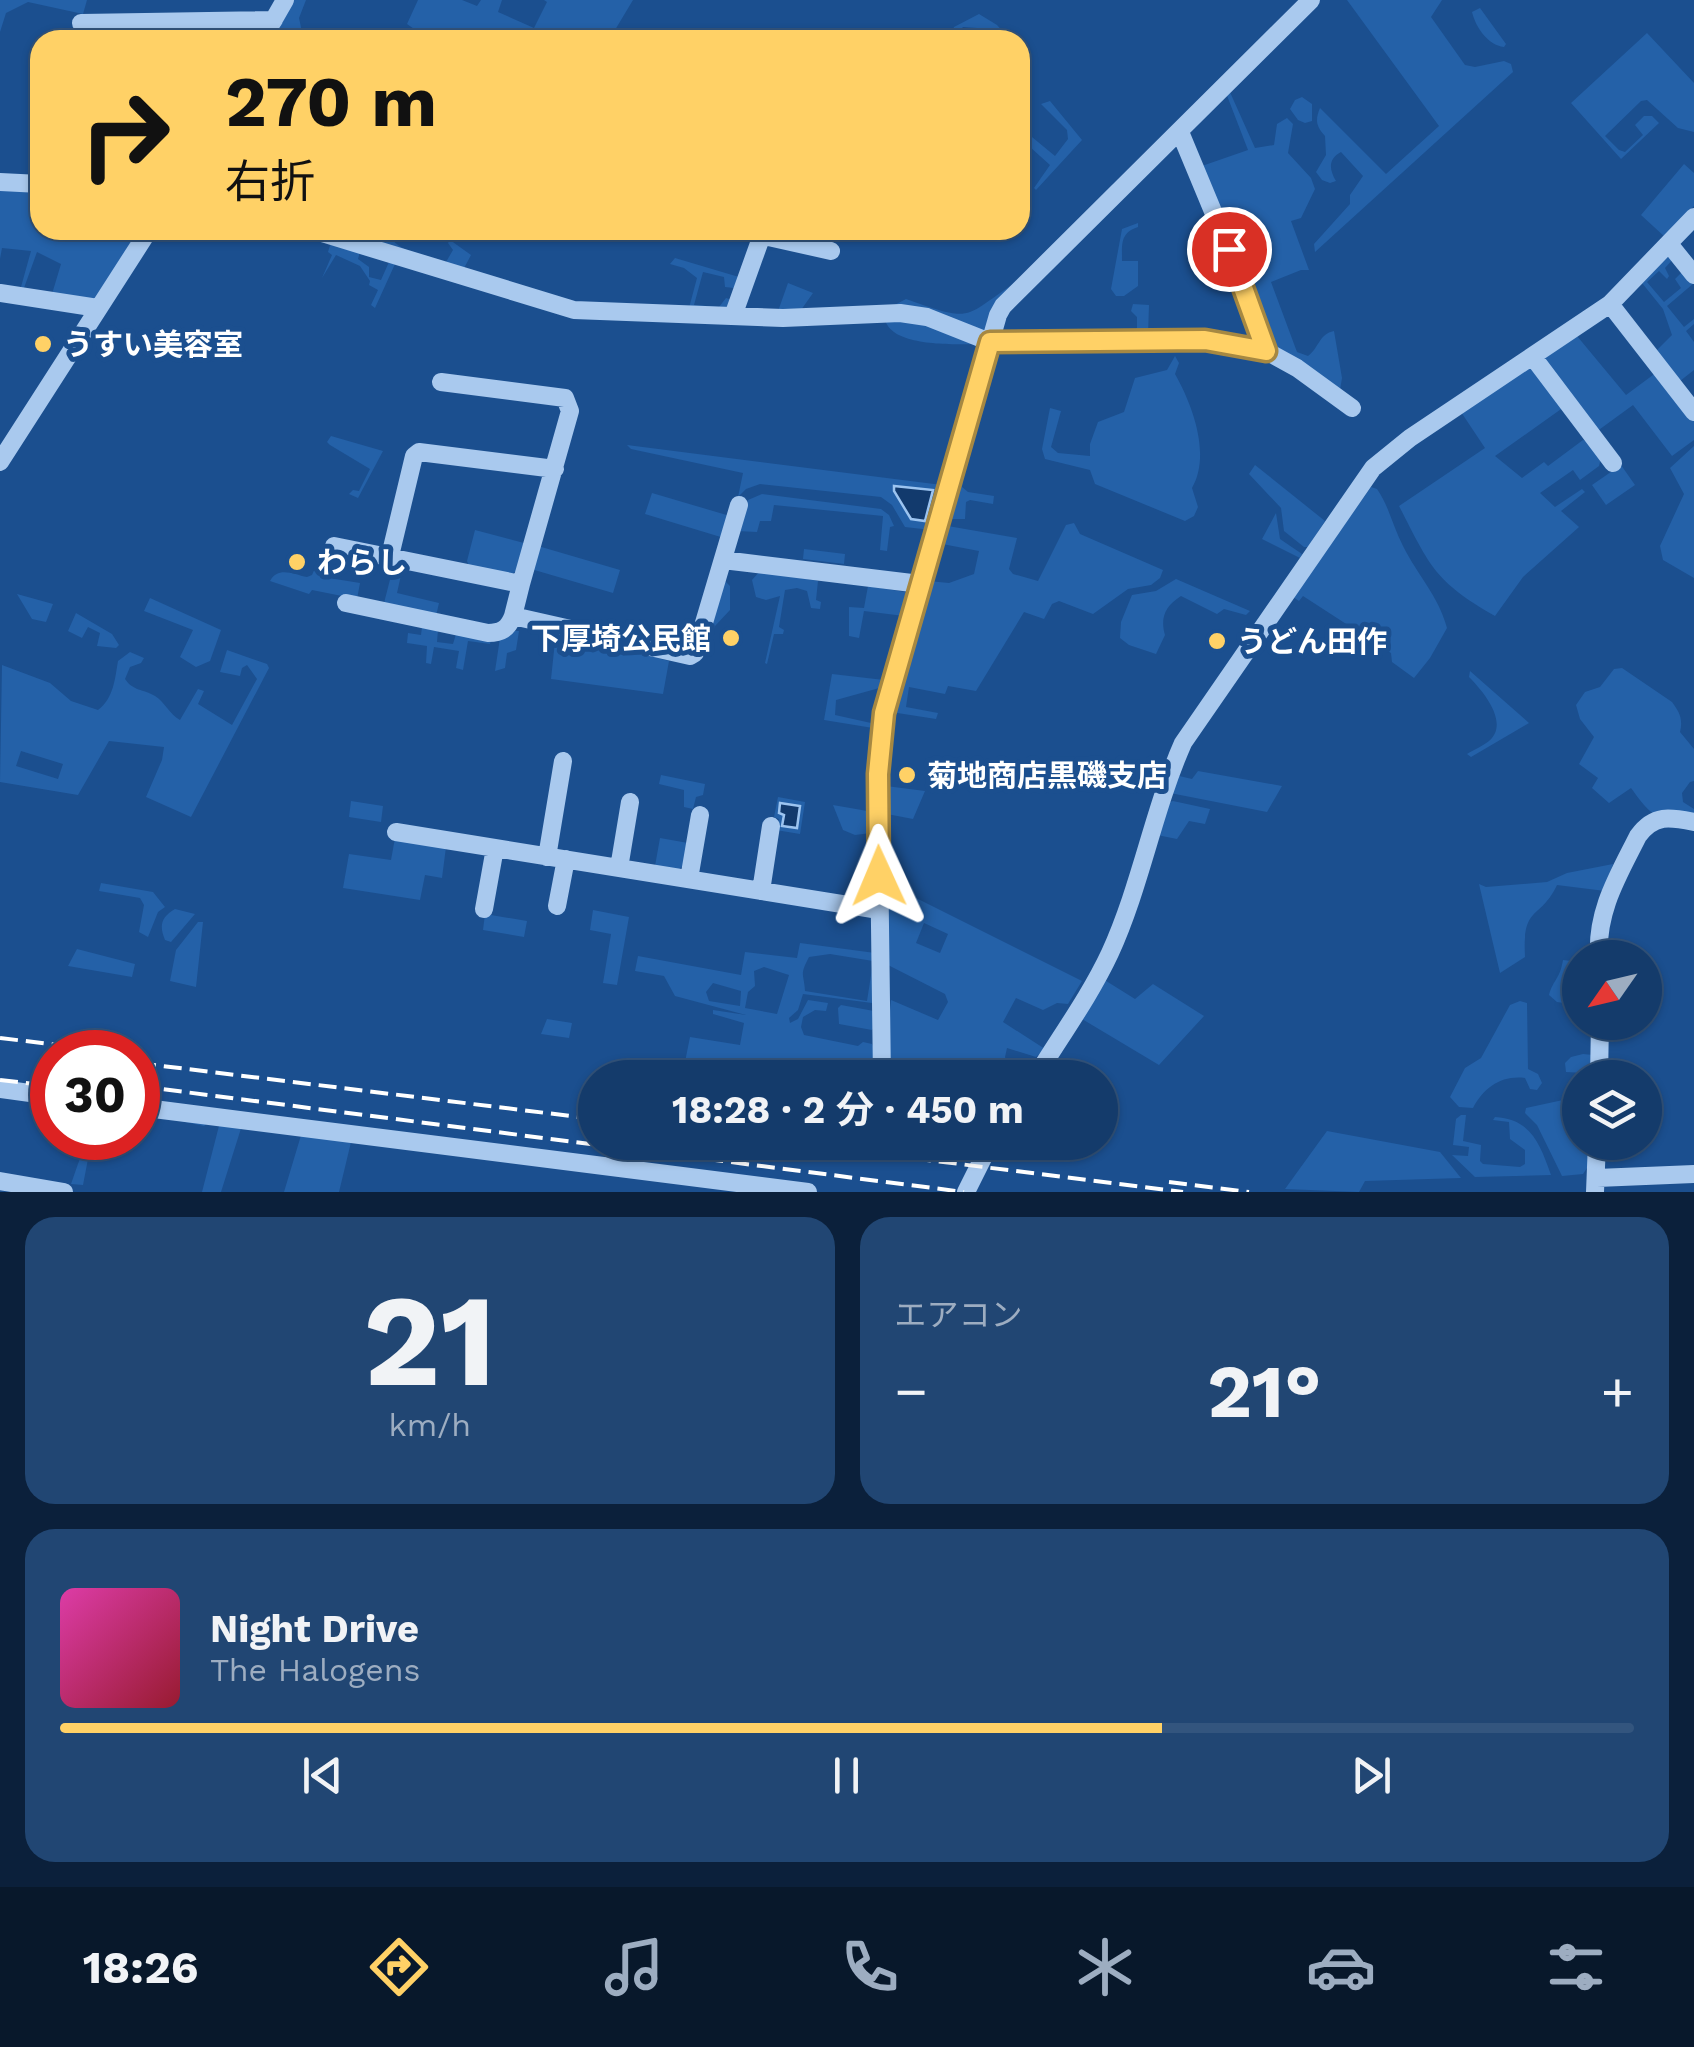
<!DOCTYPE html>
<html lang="ja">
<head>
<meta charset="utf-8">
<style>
	:root { --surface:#143b6b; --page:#214673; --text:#f1f3f6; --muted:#9dadc1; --line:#33557e; --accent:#ffd166 }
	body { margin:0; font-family:"Work Sans","Noto Sans JP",sans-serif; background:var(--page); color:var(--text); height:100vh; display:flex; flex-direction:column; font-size:38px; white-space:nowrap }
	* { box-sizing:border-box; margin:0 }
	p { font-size:32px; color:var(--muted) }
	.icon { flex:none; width:55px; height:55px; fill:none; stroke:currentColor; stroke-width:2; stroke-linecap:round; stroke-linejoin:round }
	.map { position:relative; height:1192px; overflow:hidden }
	.side { display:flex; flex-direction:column; gap:25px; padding:25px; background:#0b203b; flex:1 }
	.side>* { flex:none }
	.hud { position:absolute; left:30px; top:30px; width:1000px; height:210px; border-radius:30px; box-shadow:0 2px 8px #0004,0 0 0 2px var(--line); background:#ffd166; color:#111; overflow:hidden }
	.needle { width:65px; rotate:236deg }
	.buttons { position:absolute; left:1562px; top:940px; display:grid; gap:20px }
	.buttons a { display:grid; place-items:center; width:100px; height:100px; border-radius:50%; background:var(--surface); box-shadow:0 2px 8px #0004,0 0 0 2px var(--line); font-size:50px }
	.speed { position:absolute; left:30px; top:1030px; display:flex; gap:20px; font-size:50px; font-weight:700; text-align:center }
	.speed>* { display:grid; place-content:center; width:130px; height:130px; border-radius:50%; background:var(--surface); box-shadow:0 2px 8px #0004,0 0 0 2px var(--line); line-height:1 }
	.speed .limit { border:15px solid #d22; background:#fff; color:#111 }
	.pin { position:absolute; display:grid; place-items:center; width:85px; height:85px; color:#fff; margin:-42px; border:5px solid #fff; border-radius:50%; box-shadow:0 2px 10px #0007 }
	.me { position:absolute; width:110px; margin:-55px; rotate:359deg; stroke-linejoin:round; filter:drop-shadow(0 0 8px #0008) }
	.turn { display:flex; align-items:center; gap:35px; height:210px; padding:0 30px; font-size:45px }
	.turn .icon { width:130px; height:130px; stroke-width:2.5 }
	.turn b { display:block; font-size:70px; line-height:85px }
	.big { font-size:75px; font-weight:700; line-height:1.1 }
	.side .card { flex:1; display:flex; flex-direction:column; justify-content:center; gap:15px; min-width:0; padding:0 35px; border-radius:30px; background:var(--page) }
	.side .dial { align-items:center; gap:0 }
	.dial b { font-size:130px; line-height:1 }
	.song { display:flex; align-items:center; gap:30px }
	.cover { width:120px; height:120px; border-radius:15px; background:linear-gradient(135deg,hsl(320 70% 55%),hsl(350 70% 35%)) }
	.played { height:10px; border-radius:5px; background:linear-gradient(90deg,var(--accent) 70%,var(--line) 70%) }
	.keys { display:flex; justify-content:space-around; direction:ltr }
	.heat { display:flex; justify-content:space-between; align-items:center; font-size:55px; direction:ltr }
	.side .tiles { flex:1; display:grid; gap:25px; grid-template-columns:1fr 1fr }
	.card:last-child { grid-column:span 2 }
	.trip { position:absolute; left:578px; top:1060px; width:540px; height:100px; border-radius:50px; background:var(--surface); box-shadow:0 2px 8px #0004,0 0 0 2px var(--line); font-weight:700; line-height:100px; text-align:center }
	.menu { display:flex; height:160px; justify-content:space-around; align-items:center; background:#08182b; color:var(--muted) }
	.menu .icon { width:70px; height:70px }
	.menu .current { color:var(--accent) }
	.menu b { font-size:45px; color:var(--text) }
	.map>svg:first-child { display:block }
</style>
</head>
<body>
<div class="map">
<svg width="1694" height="1192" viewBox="0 0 1694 1192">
	<rect width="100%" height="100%" fill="#1b4f8f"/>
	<path fill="#2461a8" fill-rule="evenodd" d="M0,0h87l-4,14 -55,-12 -22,11 -6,19z
		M294,0h12l-7,18 3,14 20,8h-50z
		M418,0h44l15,6 4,-6h21l-4,12 36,16 13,-26 -3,-2h89l-24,40h-187l2,-4 -17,-12z
		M1347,0h95l-11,17 34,48 10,2 29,-6 7,3 2,8 -198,180 -1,-8 36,-40v-9l13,-19 -22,-24c-13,7 -12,17 -5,29l-6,2 -8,-3 -6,-8 10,-17 -1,-19c-9,-10 -10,-16 -5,-28l66,66 53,-48z
		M1480,8l26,36 -2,3c-16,-2 -28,-19 -32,-35z
		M979,14l18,11 13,15h-15l-18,-12 -14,-1 -11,13h-3l5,-13z
		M1647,33l47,50v49l-16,-4 -31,-28 -6,1 -36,35 14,14 6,2 18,-17 -8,-10 9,-9h8l7,7 -38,36 -50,-56z
		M1229,90l26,58 19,-3 3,-21 10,-6 6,6 -5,29 23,25 4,11 -14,29 -10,3 18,49h-8l-30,12 26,70 11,4c11,-8 11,-22 26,-25l8,47 -2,12 -70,-39 -71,-184 49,-17 -22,-57z
		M1302,97l10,7v17l-7,2 -7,-3 -8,-11 5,-9z
		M1050,101l32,39 -46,50 -2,-2 16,-23 -30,-27 1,-10 34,28 13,-17 -1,-9 -26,-26z
		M1684,164l10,9v33l-28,32 -25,-23z
		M0,184l40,2v44h100l-46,70 -42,-6 9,-30 -24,-12 -13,36 -3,-1 10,-36 -29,-3 -2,11z
		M1138,223v4c-18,6 -16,17 -16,34h16v25l-14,10h-8l-5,-7 11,-60z
		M384,230h9l-4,6c12,17 37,20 57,26l7,-12 -5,-7 2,-3 21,15 -9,17 -76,-24 -6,-10z
		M331,242l29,10 -2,7 11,8v10l12,3 8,-18 6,2 -20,44 -4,-3 7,-15 -9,-5 1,-4 -10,-15 -24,-11 -14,23 10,-23 -4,-3z
		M1667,257l7,1 -9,10 4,8 -2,3 -8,-8 -12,11 17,20 17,-14 -6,-9 9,-9 10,13 -27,23 17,21 10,-8v5l-8,7 8,11v28l-14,11 -24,-30 16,-16 -9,-26 -21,-26z
		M675,258l64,19 -5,11 -9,-1 -1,-10 -21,-5 -9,33 25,2 7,-9 6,2c-8,16 -27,9 -43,8l8,-30 -13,-10 -14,-4z
		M1019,280l-37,64c-25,0 -104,5 -97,-34l21,-11c70,25 56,18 113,-19z
		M788,283l25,10 -12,17 -24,4z
		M1133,304l16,1 -1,30 -16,1 -1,-3 6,-5v-11l-6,-6z
		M1577,336l49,59 31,-23 37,49v19l-22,16 -39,-51 -37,27 -53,-73z
		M1175,356l4,7 -4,11c18,32 36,81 17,114l6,19 -4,9 -9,5 -90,-37 -5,-14 -45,-11 -3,-10 8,-41 11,3 -10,36 7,6 32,3v-12l8,-22 26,-10 11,-34 32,-8z
		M1532,365l32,42 -69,49 27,22 22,-16 4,4 35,-26 7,2 11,16 -2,8 -19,14 -7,-10 -33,23 15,14 27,-18 3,3 -24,19 18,16 -56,50 -28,39c-61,-35 -65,-50 -96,-110l86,-58 -24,-36z
		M331,436l52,15 -25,47 -9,-4 4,-4 6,1 11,-22 -40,-24 -3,-3z
		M627,445l315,40 -11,45 -26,-3 -13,-22 -11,-8 -121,-13 -14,5 -8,8 5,-24 -112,-24z
		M1694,446v132l-31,-18 -3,-14 24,-52 -14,-26z
		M960,459l6,1 -4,27 6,5 26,4 -1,8 -23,-4 -4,2 -1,17h-13l-5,-4z
		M1255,465l70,56 -17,26h-4l-20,-16 -3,-23 -32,-34z
		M1621,465l14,20 -29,20 -14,-20z
		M1371,487l6,2c12,17 16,38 26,57 15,30 35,49 44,82l-17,30 -16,20 -22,-16 -1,-9 -88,-57 -4,5 -6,-4z
		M652,493l78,23 -6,22 -79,-24z
		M762,494l119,15 8,6 5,11 -4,1 -3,24 -7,-1 3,-34 -109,-11 -3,16h-11l-3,11 -20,-1 11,-31z
		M1276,513l4,26 22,15 -2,4 -38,-19z
		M1074,523l6,11 83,36 -3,8 -9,7 -23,4 -35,25 -34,-13 -7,3 -8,15 -20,-7 -48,79 -28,-5 -3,8 -36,-7 -3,20 32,6 -2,6 -45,-7 37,-131 21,2 25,-9 5,-23 -42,-8 5,-18 75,13 -8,31 4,5 25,7 28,-56z
		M475,530l49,13 -5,26 -9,6 -41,-9 -2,-5z
		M538,546l82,24 -7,23 -82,-24z
		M324,548l34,7 -25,-1 -6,20 2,4 31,5 -3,16 -45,-9 -3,4 -39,-13c8,-15 23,-7 37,-4l5,-2z
		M804,549l41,5 -1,10 -41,-5z
		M394,564l9,2 -6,27 42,10 -3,13 -52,-13z
		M760,571l58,10 -2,19 5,2 -1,7 -9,-1 -4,-17 -10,-3 -12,2 -6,37 5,3 -1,4h-9l-7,30 -2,-1 15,-67 -14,4 -10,-3 -4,-17z
		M1176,579l74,32 -4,4 -22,-6 -7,5 -36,-18c-16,10 -21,22 -16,39l-9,19 -27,-9 -9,-7 1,-16 11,-27 24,-4z
		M725,581l5,5v24l-15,16 -6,23 -6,1z
		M868,586l37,6 4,5 -5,19 -40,-5 -5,27 -10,-2v-29l15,1z
		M17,594l36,10 -7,18 -14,-3z
		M150,598l71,32 -11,31 -14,6 -16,-10 13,-27 -49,-19z
		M76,613l36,21 7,11 -3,3 -19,-2 3,-13 -12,-6 -6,11 -14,-7z
		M422,627l16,3 -1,12 16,2 3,-10 35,6 -1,4 -22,-3 -5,29 -7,-2 3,-17 -25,-4 -3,17 -5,-1 1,-17 -20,-3 1,-10 13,2z
		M512,631h7l-3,19 -9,3 -2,15 -10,3 5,-33z
		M556,632l113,29 -6,33 -112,-15z
		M227,650l40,14 2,4 -78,149 -45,-20 16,-37 2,-13 -55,-6 -31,54 -78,-13 2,-117 48,18 21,18 27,9c16,-12 17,-32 20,-49l12,-9 14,6 -3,5 -11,4 -5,12c8,12 18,10 30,17 10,6 14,18 25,24l18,-31 6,2 -6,13 34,21 25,-46 -10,-14 -5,3 -2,8 -20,-4zM21,751l42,13 -5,15 -42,-13z
		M1622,668l50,34c8,11 11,17 8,30l14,17v32l-4,1 -8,11 1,9 11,7v6c-36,8 -42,2 -63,-27l-22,15 -17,-15 6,-10 -19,-14 15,-27 -14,-18 -4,-14 9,-13 15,-5 14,-18z
		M1470,671l59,52 -58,34 -4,-3c6,-4 16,-8 22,-13 21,-18 -6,-50 -20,-64z
		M832,674l52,6 -1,7 -47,13 -1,15 36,8 2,5 -49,-8z
		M1198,771l84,15 -15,26 -97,-19 5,-18 17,4z
		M661,775l44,9 -2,11 -7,2 -3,12 -9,-2v-17l-25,-6z
		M886,786l39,5 -12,28 -26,-5z
		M778,797l27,5 -5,32 -24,-4 3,-11 -5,-2z
		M351,801l32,5 -2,16 -32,-5z
		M1173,801l37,8 -5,15 -16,-3 -12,18 -20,-4 10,-32z
		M833,805l40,7 -2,21 -16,2 -12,-5z
		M395,838l51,9 -4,31 -17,-3 -5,25 -77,-12 6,-34 42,6z
		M660,838l28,5 -4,22 -6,5 -23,-4z
		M1613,864l-8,27 -48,-6c-17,36 -35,19 -32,72l-25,16 -21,-89 7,3 61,-5 20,-9z
		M101,883l52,9 12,15 -7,5 -10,25 -9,-5 5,-27 -4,-7 -41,-7z
		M896,888l186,93 -14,23 -11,-1 -14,7 -27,-12 -13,24 42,27 -9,8 -29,-9 -2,9 7,20h-17l-13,-7 -5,7h-47l-2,-5 -38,-10 -4,-9 5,-53 47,20 10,-18 -3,-8 -57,-29 -1,-70 3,-6zM924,923l24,11 -8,19 -24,-10z
		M175,909l20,5 -24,28 -6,-2c-6,-14 -4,-23 10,-31z
		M593,910l36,7 -12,68 -14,-2 8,-49 -21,-4z
		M485,914l42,7 -3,16 -41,-7z
		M198,922h5l-7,65 -26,-6 6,-31z
		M800,943l75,10 -2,8 -43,-7 -21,3c-10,19 -5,16 -4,34l62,10 5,-32 4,30 -4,4 -69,-9 -5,16 -9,8 1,5 8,-4 10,-19 20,3 -2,8 -11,-1 -12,7 -2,10 3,8 54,11 5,-4 9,2 2,5 -1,28h-191l8,-40 50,8 4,-22 -31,-9v-4l33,5 -71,-19 -11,-20 -29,-5 3,-15 103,19 4,-23 52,6zM764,967l25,8 -12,39 -32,-6 3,-16 7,-6 -1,-15zM713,983l28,8 -1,15 -31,-5 -3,-9z
		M77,949l58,15 -3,13 -64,-11z
		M1563,960l17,2v52l-3,-9 -20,-3 -8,-7c4,-15 11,-16 14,-35z
		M1103,979l32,20 18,-15 51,32 -45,49 -82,-49z
		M1520,1001l7,2 1,66 10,5 4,9 -5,7 -7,-1 -5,-11c-23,-3 -41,9 -52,30l-14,-1 -9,-10 15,-29 16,-10 29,-53z
		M841,1005l33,6 1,15 -3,4 -33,-6 -1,-16z
		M547,1019l25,4 -3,15 -28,-4z
		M1583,1054l10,1 -1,22h-7l-1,-4 -18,-1 -1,-9 6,-6z
		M1563,1100l17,3v39l9,1v22l-6,9 -21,2 -25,-51 -12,-12 1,-5z
		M138,1112l105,10 -22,70h-19l18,-70 -11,-1 -5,5z
		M1461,1115h5l-3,26 18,4 -1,16 3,3 37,3 5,-3v-14l-15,-11 -1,-17 -16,-2 2,-3c36,2 45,27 56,58l-76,2 -23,-22 16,1 1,-9 -16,-2 3,-26z
		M1327,1131l113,21 21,26 -96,3 -6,11 -74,-3z
		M302,1132l50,6 -13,54h-55z
		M87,1138h5l-9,47 -12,-1z
		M1000,1143h8l12,7 46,3 -4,6 -66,-6 -2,-4z"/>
	<path fill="#123a6d" stroke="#9cc4f0" stroke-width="2.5" d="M894,486l39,4 -8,31 -14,-2 -17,-28z
		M780,803l20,3 -3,22 -15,-2 2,-11 -5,-2z"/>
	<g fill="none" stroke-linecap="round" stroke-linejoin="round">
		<path stroke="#a9c9ee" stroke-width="18" d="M81,23l193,-3
			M262,40l23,-40
			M1180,132l59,142 27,77
			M0,182l40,2
			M312,230l262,80 209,8 117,-5 27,4 63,25h232l44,9 31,17 55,40
			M738,230l93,21
			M1670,245l24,30
			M0,293l98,15
			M1610,304l84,108
			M733,316l29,-81
			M1533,357l80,106
			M441,382l124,16 5,13 -49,173
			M0,462l149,-232
			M334,546l187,38 -8,32 177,40 5,-3 44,-148
			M390,556l24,-100 5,-4 136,17
			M723,560l197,24
			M346,603l142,30c13,0 20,-4 25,-17
			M396,832l483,78
			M547,857l16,-96
			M619,868l11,-66
			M689,879l11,-64
			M761,891l10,-65
			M557,906l9,-47
			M484,909l11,-61
			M1599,958c-3,-47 19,-82 39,-122 16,-22 32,-19 56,-14
			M882,1078l-4,-305 6,-60 114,-398 5,-9 308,-306
			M1035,1078c25,-41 55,-82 75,-125 31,-68 43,-142 73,-210l190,-275 37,-30 200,-134 84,-87
			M1599,1078l1,-56
			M0,1089l52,7
			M138,1107l670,85
			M1597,1178l97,-4
			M0,1181l64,11
			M966,1192l25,-50
			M1595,1192l2,-50"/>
		<path stroke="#fff" stroke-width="4" stroke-dasharray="18 8" stroke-linecap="butt" d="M0,1038l117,14
			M138,1063l457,56
			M0,1080l52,6
			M138,1086l826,106
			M784,1142l399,50
			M1169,1182l80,10"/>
	</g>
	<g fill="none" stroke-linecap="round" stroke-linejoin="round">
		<g stroke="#a68842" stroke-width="25">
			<path id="route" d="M879,876l-1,-102 6,-61 106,-371 215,-2 61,11 -37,-102"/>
		</g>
		<use href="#route" stroke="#ffd166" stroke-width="18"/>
	</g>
	<g fill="#ffd166" stroke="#1b4f8f" stroke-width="4">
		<circle cx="43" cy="344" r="10"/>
		<circle cx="297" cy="562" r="10"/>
		<circle cx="731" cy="638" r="10"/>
		<circle cx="1217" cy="641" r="10"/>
		<circle cx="907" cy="775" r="10"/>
	</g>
	<g text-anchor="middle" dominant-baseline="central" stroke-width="10" stroke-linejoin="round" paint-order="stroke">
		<g font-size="30" font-weight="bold" fill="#fff" stroke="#1b4f8f" text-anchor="start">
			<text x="63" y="344">うすい美容室</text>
			<text x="317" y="562">わらし</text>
			<text x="711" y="638" text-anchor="end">下厚埼公民館</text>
			<text x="1237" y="641">うどん田作</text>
			<text x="927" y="775">菊地商店黒磯支店</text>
		</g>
	</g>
</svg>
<div class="buttons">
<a><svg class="needle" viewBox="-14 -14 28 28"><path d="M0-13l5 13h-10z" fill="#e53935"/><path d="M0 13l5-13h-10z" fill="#9dadc1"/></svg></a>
<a><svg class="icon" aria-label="layers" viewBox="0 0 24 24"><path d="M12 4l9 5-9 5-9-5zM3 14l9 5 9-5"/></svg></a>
</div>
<div class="speed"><div class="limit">30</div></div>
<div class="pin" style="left:1229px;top:249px;background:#d93025"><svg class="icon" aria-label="arrive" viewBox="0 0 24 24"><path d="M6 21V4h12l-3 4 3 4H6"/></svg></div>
<svg class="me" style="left:879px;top:876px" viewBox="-20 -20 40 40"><path d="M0-17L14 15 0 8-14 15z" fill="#ffd166" stroke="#fff" stroke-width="4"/></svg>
<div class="trip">18:28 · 2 分 · 450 m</div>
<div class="hud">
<div class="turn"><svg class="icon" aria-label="right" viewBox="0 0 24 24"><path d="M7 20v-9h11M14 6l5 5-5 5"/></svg><div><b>270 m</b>右折</div></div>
</div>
</div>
<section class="side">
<div class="tiles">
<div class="card dial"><b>21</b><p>km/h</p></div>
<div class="card"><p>エアコン</p>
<div class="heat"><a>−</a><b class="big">21°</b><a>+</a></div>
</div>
<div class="card">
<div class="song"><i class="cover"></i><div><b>Night Drive</b><p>The Halogens</p></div></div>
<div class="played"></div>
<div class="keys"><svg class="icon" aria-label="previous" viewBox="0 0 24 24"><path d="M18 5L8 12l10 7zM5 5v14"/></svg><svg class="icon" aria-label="pause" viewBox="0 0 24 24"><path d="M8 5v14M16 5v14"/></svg><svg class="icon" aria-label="next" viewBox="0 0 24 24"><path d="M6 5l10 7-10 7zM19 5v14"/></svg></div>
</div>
</div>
</section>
<nav class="menu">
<b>18:26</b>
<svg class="icon current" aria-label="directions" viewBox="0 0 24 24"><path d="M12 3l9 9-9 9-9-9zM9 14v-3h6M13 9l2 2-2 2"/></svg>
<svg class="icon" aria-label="music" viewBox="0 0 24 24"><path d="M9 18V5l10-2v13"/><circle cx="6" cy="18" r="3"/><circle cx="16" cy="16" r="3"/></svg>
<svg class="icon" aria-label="phone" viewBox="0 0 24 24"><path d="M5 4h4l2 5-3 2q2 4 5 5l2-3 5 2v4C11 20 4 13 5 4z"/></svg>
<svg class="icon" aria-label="climate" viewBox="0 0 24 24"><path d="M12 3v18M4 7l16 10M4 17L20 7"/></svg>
<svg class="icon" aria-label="car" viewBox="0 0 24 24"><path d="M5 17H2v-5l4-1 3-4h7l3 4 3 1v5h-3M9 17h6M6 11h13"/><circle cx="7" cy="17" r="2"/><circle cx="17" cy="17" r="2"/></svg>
<svg class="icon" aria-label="filters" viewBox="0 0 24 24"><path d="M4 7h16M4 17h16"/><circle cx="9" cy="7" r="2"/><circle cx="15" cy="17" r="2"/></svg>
</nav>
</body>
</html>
